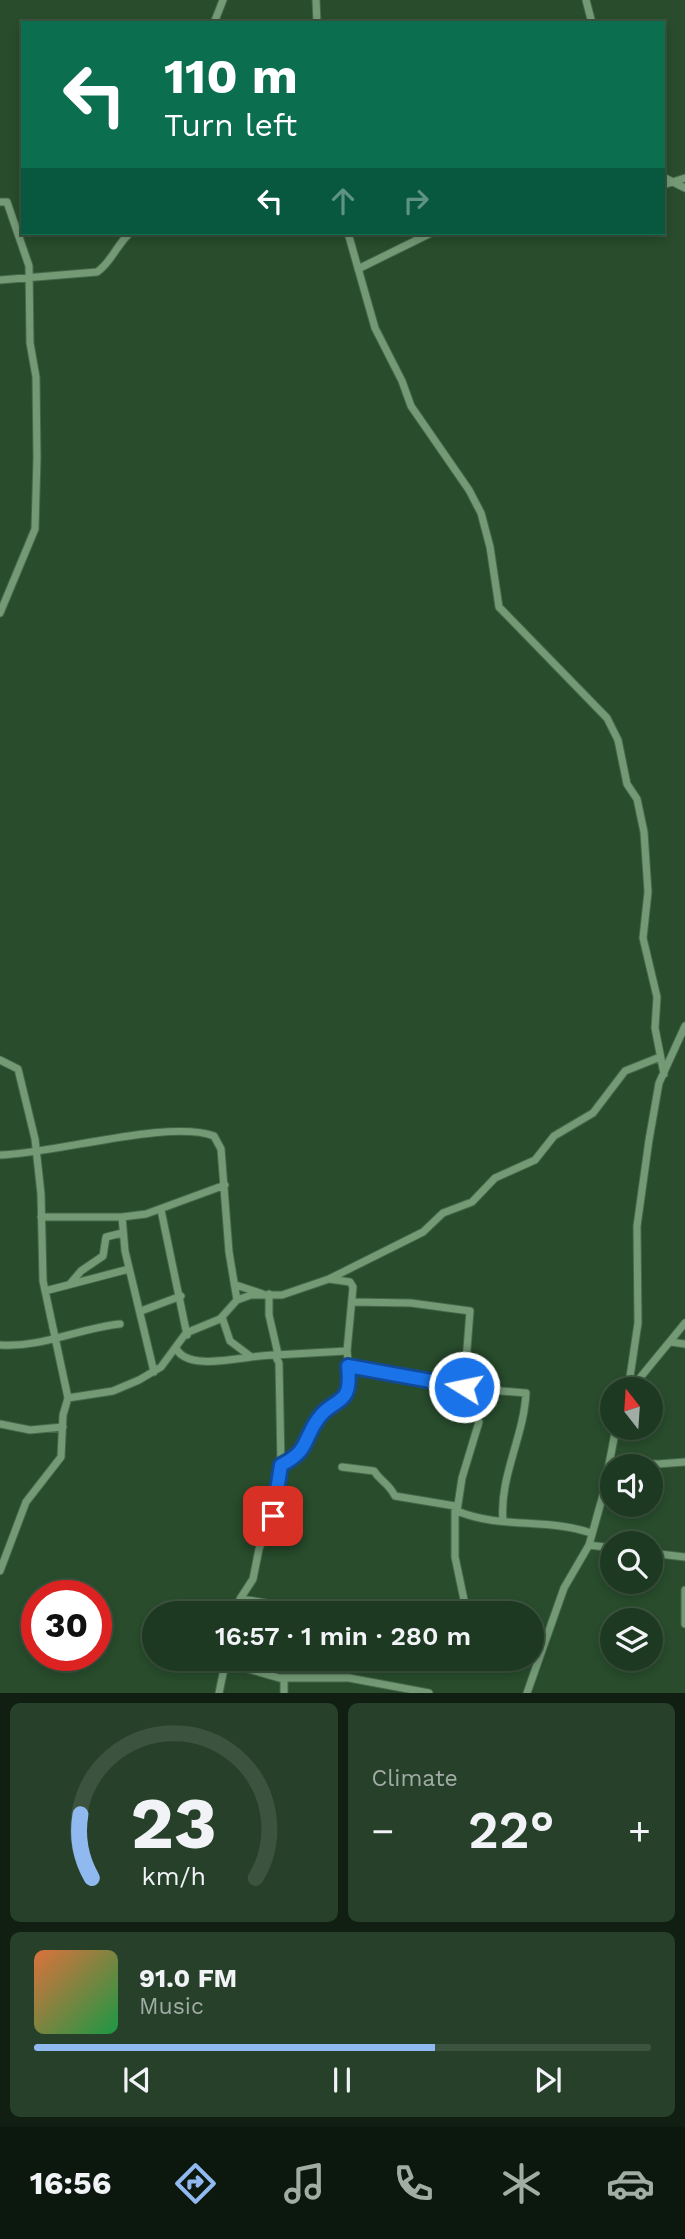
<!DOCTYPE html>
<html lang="en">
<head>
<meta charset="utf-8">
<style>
	:root { --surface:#1e3921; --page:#26402a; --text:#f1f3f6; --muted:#a1aca5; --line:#3c533f; --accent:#90b9f0 }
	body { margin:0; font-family:"Work Sans",sans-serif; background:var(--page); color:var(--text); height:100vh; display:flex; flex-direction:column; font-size:26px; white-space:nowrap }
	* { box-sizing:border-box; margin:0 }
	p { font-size:23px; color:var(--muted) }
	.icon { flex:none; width:38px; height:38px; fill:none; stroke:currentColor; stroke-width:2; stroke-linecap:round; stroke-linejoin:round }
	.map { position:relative; height:1693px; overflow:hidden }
	.panel { display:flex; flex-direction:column; gap:10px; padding:10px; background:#101f12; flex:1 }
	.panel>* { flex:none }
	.top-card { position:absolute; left:21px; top:21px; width:644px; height:214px; border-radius:0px; box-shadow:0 4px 10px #0003,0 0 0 2px var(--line); background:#0b6e4f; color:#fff; overflow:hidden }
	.needle { width:46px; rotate:343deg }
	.controls { position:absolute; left:600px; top:1377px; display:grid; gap:14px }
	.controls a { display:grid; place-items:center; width:63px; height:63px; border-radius:50%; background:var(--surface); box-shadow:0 4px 10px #0003,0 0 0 2px var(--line); font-size:35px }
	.speed { position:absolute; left:21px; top:1580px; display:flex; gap:14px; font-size:35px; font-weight:700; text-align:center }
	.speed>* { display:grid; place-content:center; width:91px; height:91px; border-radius:50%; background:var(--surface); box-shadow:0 4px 10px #0003,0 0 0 2px var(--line); line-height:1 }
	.speed .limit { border:10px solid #d22; background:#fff; color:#111 }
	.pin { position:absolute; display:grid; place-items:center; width:60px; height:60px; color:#fff; margin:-30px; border-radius:14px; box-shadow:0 4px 10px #0006 }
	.me { position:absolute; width:77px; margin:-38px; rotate:280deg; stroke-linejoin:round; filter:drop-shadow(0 0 5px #0008) }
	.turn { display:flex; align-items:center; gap:24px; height:147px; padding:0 28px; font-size:32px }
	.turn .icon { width:91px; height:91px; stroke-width:2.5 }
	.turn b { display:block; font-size:49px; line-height:60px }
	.lanes { display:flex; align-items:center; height:66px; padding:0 28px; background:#0003; justify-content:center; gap:35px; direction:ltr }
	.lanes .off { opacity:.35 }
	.big { font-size:52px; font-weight:600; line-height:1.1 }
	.panel .widget { flex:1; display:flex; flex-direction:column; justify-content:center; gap:10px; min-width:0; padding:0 24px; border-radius:10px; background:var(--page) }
	.panel .dial { align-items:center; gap:0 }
	.dial svg { height:182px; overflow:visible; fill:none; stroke:var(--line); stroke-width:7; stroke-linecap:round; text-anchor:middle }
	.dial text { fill:var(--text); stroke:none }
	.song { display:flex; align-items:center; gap:21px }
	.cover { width:84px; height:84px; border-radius:10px; background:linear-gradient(135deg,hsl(20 70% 55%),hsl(140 70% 35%)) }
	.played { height:7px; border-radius:4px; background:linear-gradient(90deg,var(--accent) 65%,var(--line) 65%) }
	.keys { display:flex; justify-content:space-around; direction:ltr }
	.heat { display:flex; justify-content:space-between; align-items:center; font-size:38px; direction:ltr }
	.panel .tiles { flex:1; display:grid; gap:10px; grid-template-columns:1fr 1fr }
	.widget:last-child { grid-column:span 2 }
	.trip { position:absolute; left:142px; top:1601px; width:402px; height:70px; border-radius:35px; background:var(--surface); box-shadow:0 4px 10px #0003,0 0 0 2px var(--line); font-weight:600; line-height:70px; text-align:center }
	.dock { display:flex; height:112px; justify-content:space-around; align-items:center; background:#0c170d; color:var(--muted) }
	.dock .icon { width:49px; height:49px }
	.dock .active { color:var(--accent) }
	.dock b { font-size:32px; color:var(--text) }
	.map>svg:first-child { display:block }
</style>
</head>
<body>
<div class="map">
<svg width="685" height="1693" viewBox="0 0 685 1693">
	<rect width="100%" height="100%" fill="#284c2c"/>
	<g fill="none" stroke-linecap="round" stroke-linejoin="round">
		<g stroke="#47674b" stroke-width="9">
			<path id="street" d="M316,0l1,23
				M586,0l6,23
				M214,23l9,-23
				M663,177l22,11
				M663,185l22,-7
				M0,202h7l22,64 1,77 6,34 1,81 -2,71 -35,84
				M348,233l27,95 27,53 9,25 58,84 12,23 9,34 9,60 108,111 11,22 9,44 10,15 7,33 4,60 -5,46 14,59 -2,31 9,46
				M358,269l73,-36
				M0,280l97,-8c14,-9 20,-28 33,-39
				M0,1060l18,9 17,70 6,55 2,87 25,117
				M0,1155c53,-1 170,-36 214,-19l7,13 8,103 8,48
				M161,1210l26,125
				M41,1217h81l24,-3 79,-29
				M122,1217l3,34 29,121
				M70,1284l11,-13 22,-15 3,-19 16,-4
				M236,1285l27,9
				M45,1291l84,-22
				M269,1294v21l9,39
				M352,1302l59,1 59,8 -6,76
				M141,1311l40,-15
				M222,1317l8,24 20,15
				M671,1342l14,2
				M0,1345c42,3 79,-17 120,-21
				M176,1348c12,26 74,6 99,7l4,8 2,102 -5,39 -17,45 -6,30 -13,20 -3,15
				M275,1355l72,-4
				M348,1366l60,13 31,2 28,7 59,5c-2,44 -27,84 -23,128
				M628,1390l10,-67 -1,-97 12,-86 10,-57 26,-57
				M630,1390l55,-67
				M479,1422l-17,56 -5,33c43,18 91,7 134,22
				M0,1424l30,6 33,-3
				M610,1461l48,3 27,-2
				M281,1465l14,-7 14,-18 10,-23 25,-19 6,-21 -3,-26 6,-64 -3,-5 -21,-3
				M342,1467l32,4c7,11 14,11 21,25l60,10v51l12,57
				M589,1545l23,3
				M651,1553l34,4
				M0,1571l26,-69 35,-45 2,-42 5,-17 45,-7 26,-11 22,-13 25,-34 34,-14 17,-19 14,-5h31l47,-16 94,-47 20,-19 29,-11 23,-24 40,-18 19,-24 39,-23 32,-42 35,-14
				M685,1590v34
				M240,1599c24,3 48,9 72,11 25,1 47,-5 71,4
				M532,1637l13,3
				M225,1662l54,16h70l80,15
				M219,1693l7,-34
				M284,1693v-15
				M527,1693l37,-105 25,-43 14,-50 13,-67"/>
		</g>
		<use href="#street" stroke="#739975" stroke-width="7"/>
	</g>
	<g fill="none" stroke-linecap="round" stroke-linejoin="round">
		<g stroke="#114b97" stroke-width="18">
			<path id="route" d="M273,1516l8,-51c28,-14 22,-25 37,-46 15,-23 35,-10 30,-53l116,21"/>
		</g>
		<use href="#route" stroke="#1a73e8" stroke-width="12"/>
	</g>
</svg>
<div class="controls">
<a><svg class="needle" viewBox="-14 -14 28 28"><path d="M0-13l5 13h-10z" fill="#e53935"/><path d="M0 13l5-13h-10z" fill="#a1aca5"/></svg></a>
<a><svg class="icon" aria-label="sound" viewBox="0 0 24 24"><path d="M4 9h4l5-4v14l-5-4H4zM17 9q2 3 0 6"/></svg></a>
<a><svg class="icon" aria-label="search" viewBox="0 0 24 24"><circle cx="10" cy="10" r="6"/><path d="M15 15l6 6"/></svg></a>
<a><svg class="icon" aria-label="layers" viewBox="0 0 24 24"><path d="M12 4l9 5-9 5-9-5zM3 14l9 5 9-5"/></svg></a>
</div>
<div class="speed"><div class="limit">30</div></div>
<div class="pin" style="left:273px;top:1516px;background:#d93025"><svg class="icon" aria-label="arrive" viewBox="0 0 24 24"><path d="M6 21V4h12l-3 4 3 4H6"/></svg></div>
<svg class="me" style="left:464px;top:1387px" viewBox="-20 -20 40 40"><circle r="17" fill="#1a73e8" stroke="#fff" stroke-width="3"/><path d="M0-11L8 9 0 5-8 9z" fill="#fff"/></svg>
<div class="trip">16:57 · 1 min · 280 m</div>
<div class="top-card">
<div class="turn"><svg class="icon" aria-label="left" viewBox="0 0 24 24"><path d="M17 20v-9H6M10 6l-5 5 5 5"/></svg><div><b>110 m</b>Turn left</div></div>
<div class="lanes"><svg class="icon" aria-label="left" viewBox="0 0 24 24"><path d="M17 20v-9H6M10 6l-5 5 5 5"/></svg><svg class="icon off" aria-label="ahead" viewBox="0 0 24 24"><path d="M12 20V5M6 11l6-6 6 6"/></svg><svg class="icon off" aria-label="right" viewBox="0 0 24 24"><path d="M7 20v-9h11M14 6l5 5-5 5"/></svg></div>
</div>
</div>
<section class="panel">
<div class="tiles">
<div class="widget dial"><svg viewBox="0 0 100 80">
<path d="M14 69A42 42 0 1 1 86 69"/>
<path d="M14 69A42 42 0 0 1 9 41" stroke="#90b9f0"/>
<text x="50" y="56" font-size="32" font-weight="700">23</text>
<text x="50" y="72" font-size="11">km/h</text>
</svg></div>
<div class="widget"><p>Climate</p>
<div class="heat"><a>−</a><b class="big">22°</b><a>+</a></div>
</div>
<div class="widget">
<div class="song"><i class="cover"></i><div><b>91.0 FM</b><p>Music</p></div></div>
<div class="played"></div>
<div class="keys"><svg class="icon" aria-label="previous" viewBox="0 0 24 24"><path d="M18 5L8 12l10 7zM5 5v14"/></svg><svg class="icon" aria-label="pause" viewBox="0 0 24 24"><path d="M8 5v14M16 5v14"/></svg><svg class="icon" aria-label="next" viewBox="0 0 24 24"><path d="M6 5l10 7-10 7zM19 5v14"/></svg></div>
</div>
</div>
</section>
<nav class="dock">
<b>16:56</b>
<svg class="icon active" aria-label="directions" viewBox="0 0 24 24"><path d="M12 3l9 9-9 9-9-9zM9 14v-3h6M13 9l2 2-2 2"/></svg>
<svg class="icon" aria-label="music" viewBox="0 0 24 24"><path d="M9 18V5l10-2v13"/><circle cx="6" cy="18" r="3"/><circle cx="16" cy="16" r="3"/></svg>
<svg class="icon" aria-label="phone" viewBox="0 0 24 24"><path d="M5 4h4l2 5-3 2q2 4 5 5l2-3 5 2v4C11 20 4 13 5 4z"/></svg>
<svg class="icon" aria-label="climate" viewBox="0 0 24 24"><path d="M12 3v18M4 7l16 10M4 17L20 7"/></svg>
<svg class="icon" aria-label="car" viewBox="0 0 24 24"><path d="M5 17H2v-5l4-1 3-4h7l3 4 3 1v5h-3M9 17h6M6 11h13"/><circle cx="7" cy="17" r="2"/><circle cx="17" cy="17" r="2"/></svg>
</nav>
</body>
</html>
